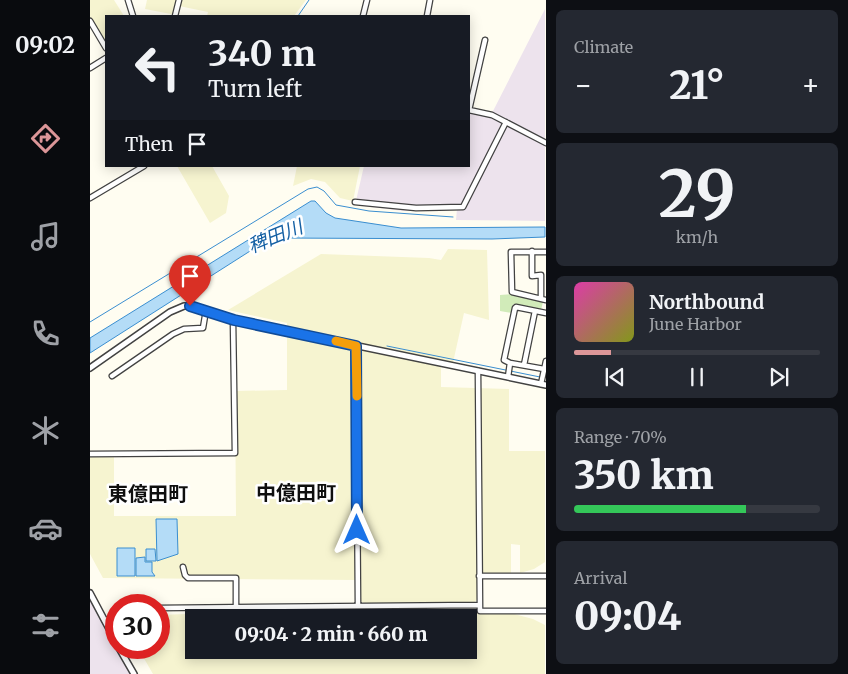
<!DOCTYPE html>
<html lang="en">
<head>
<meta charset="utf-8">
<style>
	:root { --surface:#171b24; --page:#242831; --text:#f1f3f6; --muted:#9ea1a6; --line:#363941; --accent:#dc9698 }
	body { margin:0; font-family:Merriweather,"Noto Sans JP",serif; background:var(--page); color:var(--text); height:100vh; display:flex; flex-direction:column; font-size:19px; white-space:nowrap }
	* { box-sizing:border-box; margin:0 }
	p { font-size:16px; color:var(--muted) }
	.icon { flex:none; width:28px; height:28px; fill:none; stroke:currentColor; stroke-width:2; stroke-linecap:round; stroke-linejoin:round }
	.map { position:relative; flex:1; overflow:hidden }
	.side { display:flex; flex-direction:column; gap:10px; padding:10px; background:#0d0f14; width:302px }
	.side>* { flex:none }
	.guide { position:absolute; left:15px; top:15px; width:365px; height:152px; border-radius:0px; box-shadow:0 2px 12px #0003; background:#171b24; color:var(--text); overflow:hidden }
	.speed { position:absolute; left:15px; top:594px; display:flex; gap:10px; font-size:25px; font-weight:700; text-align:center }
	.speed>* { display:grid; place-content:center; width:65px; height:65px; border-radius:50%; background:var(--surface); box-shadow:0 2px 12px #0003; line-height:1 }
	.speed .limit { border:8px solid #d22; background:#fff; color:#111 }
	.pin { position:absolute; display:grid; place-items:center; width:42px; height:42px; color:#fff; margin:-51px -21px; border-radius:50% 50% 50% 0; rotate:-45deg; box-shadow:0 0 5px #0007 }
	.pin .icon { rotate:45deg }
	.me { position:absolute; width:55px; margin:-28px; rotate:0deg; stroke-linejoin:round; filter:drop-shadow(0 0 4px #0008) }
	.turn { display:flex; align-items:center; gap:18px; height:105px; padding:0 20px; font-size:22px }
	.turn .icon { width:65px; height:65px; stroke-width:2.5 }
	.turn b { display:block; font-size:35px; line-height:42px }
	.then { display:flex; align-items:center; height:48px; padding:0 20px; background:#0003; gap:10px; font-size:19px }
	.big { font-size:38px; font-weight:800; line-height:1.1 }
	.side .card { flex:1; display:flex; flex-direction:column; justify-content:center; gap:8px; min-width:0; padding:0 18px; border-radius:8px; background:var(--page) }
	.side .dial { align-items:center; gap:0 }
	.dial b { font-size:65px; line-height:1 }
	.song { display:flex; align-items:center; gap:15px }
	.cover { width:60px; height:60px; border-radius:8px; background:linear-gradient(135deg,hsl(320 70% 55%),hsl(70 70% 35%)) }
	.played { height:5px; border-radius:2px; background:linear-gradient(90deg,var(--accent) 15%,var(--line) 15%) }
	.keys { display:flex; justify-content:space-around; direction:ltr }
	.heat { display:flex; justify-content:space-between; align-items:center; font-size:28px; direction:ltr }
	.charge { height:8px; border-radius:4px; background:linear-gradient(90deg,#34c759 70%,var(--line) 0) }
	.trip { position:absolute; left:95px; top:609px; width:292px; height:50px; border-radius:0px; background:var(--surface); box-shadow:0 2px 12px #0003; font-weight:800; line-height:50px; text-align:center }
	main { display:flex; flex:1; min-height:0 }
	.tabs { display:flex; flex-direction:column; width:90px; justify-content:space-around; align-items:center; background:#090b0e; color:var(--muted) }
	.tabs .icon { width:35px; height:35px }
	.tabs .active { color:var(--accent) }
	.tabs b { font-size:22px; color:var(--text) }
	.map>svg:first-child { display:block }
</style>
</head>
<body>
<main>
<nav class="tabs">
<b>09:02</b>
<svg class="icon active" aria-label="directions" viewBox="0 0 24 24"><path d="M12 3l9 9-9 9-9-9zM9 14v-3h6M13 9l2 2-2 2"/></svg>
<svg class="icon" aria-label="music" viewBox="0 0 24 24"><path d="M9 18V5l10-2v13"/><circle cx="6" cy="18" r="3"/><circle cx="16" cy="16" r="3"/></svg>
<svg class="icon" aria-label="phone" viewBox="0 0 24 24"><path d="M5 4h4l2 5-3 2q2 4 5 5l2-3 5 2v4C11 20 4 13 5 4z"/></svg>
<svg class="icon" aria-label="climate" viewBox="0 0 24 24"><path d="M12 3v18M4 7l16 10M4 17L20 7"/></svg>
<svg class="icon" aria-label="car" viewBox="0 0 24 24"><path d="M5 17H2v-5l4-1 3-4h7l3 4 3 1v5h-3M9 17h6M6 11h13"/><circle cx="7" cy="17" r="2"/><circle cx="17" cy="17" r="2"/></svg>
<svg class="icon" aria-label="filters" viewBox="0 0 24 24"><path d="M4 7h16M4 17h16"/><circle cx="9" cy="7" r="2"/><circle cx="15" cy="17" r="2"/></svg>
</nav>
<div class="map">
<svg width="456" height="674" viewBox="0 0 456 674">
	<rect width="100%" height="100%" fill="#fffdf1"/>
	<path fill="#ede3ed" d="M455,9v212l-89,-1 1,-11 -54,2 -48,-6 9,-39h105v-58l23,5z
		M0,600l40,74h-40z"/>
	<path fill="#f6f4d0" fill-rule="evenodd" d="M0,0h24l10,16h-18v29l-16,-28z
		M57,0h159l-12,16h-87l1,-4 -29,-6 -3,9 -31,-6z
		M87,166h35l17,30 -3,17 -16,10z
		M207,166h63l-7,35 -13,-3 -15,-16 -14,-3 -18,7z
		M358,249l39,1 2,70 -25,-7 -12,54 -11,-1v21l68,2v62h36v111l-11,7 -14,4v-28l-9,-1v30l-33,1v23l-4,5h-110l-4,-2 -1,-21 -256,-2 -13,-24v-98h24v60h122l-1,-125 52,-1v-67l-59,-13 93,-56 108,4 12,2z
		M387,613l37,1 19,5 12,6v49h-392l-15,-26h21v-33l27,-1zM104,618h275v32h-275z"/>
	<path fill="#d1ebb9" d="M422,294l31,8 -2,8 -28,-6 -1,9 -12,-2v-16z"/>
	<path fill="#b4dcf7" stroke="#3a8ed0" d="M221,201h4l11,12 9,5 66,10 144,-1v10l-53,2 -212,-1 -11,1 -179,114v-15z
		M66,519h21l1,35 -21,7z
		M27,548h18v28h-18z
		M56,549h9l1,12h-10z
		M55,557v5h7v10l3,4h-19v-18z"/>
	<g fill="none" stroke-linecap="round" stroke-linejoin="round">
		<path stroke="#3a8ed0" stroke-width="1" d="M208,16l11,-16
			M0,322l218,-133 9,-2 7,4 12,14 33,6 84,6
			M297,346l153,31"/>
		<g stroke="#424242" stroke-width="7">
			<path id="minor" d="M38,0l5,16
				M85,16l4,-16
				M273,16l4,-16
				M337,16l3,-16
				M0,21l16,27
				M0,68l16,-10
				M379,110l23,5 54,28
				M379,110l16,-70
				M0,198l54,-32
				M265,202l61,6 47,-1 43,-85
				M442,251v25l9,-1v24
				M456,252h-35l1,40 34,8
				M266,346l2,259
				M434,365l11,-54
				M454,369l-34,-6 -6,-3 11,-52 1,-1 30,6
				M388,371l2,240h66
				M22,376l61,-42 11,-5 19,-1 3,-18
				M418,377l2,-14
				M451,384l5,-23
				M0,454l145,-1 -2,-133
				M93,567l2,8 3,3h48v29
				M389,576h67
				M69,608l320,-3
				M15,621l11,-6"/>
		</g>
		<g stroke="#424242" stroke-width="8">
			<path id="tertiary" d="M0,368l80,-56 14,-6h6l43,14 313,65
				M0,593l26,49
				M29,648l15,26"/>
		</g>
		<use href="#minor" stroke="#fff" stroke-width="4.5"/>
		<use href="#tertiary" stroke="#fff" stroke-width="5"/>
	</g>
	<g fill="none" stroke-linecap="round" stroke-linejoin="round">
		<g stroke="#114b97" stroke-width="12">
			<path id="route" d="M100,306l44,14 122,26 1,184"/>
		</g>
		<use href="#route" stroke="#1a73e8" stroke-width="9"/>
		<path stroke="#f59e0b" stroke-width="9" d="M246,341l20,5 1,50"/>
	</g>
	<g text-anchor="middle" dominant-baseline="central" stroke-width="5" stroke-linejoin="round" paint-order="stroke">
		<g font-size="19" font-style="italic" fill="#1560a4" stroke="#fff">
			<text transform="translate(185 236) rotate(-22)">稗田川</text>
		</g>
		<g font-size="20" font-weight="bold" fill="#0f0f0f" stroke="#fff">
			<text x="206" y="492">中億田町</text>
			<text x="58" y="493">東億田町</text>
		</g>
	</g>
</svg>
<div class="speed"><div class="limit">30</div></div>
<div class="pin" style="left:100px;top:306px;background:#d93025"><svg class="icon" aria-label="arrive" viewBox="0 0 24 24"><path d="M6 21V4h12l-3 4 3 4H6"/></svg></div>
<svg class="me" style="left:267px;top:530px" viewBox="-20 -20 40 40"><path d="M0-17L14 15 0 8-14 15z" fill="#1a73e8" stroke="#fff" stroke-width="4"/></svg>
<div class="trip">09:04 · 2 min · 660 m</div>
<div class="guide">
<div class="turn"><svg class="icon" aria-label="left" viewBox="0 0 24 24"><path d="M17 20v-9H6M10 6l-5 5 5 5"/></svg><div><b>340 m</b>Turn left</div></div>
<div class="then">Then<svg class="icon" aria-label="arrive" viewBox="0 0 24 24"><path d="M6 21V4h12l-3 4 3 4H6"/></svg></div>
</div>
</div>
<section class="side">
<div class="card"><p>Climate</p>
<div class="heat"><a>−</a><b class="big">21°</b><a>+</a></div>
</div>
<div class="card dial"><b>29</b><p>km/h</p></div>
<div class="card">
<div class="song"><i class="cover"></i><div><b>Northbound</b><p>June Harbor</p></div></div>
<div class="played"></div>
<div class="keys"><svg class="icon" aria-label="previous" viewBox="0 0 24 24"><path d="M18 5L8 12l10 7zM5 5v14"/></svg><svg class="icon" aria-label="pause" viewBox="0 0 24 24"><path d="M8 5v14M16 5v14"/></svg><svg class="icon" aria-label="next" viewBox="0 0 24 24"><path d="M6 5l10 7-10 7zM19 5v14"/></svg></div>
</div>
<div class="card"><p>Range · 70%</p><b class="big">350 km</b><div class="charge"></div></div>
<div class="card"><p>Arrival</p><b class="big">09:04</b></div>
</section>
</main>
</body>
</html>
